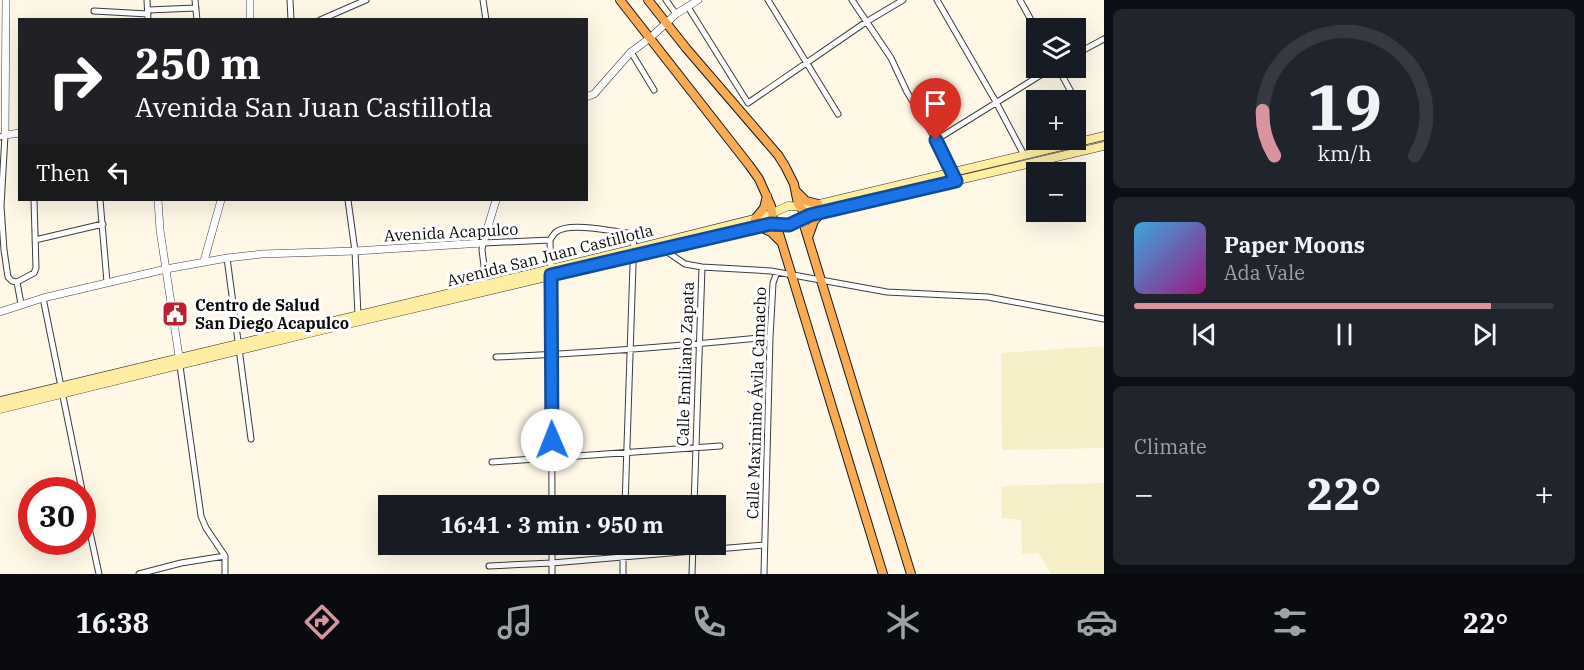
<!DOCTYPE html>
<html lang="en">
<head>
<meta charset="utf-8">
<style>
	:root { --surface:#171b24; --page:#20242c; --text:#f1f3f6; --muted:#9ea1a6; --line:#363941; --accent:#da949e }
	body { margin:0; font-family:"IBM Plex Serif",serif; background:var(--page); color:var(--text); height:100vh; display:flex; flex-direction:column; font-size:22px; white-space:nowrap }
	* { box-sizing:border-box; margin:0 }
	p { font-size:20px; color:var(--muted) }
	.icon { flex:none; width:33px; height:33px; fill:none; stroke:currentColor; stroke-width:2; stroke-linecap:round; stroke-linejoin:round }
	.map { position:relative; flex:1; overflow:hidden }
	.side { display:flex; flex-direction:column; gap:9px; padding:9px; background:#0d0f14; width:480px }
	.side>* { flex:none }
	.hud { position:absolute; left:18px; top:18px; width:570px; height:183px; border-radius:0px; box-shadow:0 6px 24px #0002; background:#202124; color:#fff; overflow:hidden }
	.tools { position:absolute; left:1026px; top:18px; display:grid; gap:12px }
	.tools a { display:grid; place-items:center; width:60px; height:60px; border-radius:0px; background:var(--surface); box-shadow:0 6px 24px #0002; font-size:30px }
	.speed { position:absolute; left:18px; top:477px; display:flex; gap:12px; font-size:30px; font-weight:700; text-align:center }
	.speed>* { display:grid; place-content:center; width:78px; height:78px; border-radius:50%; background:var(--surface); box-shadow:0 6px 24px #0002; line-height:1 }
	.speed .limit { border:9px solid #d22; background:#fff; color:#111 }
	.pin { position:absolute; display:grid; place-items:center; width:51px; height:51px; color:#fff; margin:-62px -26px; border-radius:50% 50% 50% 0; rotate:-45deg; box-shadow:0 0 6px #0007 }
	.pin .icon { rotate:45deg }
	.me { position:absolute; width:66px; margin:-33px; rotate:359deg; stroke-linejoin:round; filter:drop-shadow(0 0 4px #0008) }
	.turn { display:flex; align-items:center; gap:21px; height:126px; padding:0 18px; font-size:27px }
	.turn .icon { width:78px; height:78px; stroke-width:2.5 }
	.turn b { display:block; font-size:42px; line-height:51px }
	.then { display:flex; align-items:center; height:57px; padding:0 18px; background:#0003; gap:12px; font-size:22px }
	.big { font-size:45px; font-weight:700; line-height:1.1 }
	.side .card { flex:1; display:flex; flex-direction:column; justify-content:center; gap:9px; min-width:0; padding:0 21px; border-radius:9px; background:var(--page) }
	.side .dial { align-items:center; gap:0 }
	.dial svg { height:156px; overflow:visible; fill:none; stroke:var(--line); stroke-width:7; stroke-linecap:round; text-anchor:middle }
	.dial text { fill:var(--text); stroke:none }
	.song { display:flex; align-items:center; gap:18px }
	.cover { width:72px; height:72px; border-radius:9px; background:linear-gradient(135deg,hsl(200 70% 55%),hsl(310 70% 35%)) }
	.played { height:6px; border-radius:3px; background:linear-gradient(90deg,var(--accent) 85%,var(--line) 85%) }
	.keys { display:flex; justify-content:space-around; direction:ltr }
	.heat { display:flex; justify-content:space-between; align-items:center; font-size:33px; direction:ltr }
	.trip { position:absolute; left:378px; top:495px; width:348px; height:60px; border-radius:0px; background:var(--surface); box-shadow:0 6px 24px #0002; font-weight:700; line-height:60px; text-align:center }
	.dock { display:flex; height:96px; justify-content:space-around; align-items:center; background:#090b0e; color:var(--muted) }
	.dock .icon { width:42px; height:42px }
	.dock .selected { color:var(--accent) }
	.dock b { font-size:27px; color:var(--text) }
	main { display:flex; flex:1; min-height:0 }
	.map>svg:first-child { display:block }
</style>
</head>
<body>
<main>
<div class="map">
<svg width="1104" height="574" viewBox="0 0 1104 574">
	<rect width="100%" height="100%" fill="#fff8e7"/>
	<path fill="#f5eec7" d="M1104,346v102l-102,2 -1,-97z
		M1104,483v91h-53l-13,-21 -16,1 -1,-34 -19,-2 -1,-32z"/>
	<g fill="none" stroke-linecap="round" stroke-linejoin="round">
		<g stroke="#3d3d3d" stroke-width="7">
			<path id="minor" d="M147,0l1,20
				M195,0l2,20
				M290,0l1,20
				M483,0l3,20
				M666,0l10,14
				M768,0l70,114
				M852,0l39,58 16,34 29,48 20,41
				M937,0l59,102 28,53
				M1020,0l16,29
				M688,7l60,96 118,-81 37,-22
				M148,10l48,-2
				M94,11l54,3
				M320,20l46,-20
				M631,52l23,38
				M1076,54l28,-15
				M1058,68l23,42
				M0,137l5,-2 -4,71 3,44 4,27 4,4 5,1
				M936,140l116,-72
				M100,200l7,82
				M348,200l7,51 3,64
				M35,240l68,-16
				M550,240c2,-2 3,-6 6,-8 13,-11 61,0 78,2l-9,272
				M550,240l1,35 1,231
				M663,249l22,15 17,3 69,4 116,21 101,5 116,22
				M227,258l24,181
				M17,282l17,-9 2,-5 -2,-68
				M17,282l4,22
				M483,285l1,-19 -2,-16 1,-7 67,-3
				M43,298l39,192
				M496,357c92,-3 183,-11 274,-20
				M180,366l21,150 5,12 19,28v18
				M492,462l228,-16
				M82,495l17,79
				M694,506l8,-239
				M552,544v30
				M489,566l63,-3 212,-18
				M139,574l42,-11 44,-7
				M623,574v-30
				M692,574l1,-30
				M764,574l6,-237 3,-54 4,-11"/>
		</g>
		<g stroke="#3d3d3d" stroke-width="8">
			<path id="tertiary" d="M6,0l-1,135 15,-2
				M250,20v-20
				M586,97l8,-3 37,-42 19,-14 26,-24 22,-14
				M158,200l2,30 20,133
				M204,261l17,-61
				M0,312l43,-14 123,-29 61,-11 35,-4 93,-3 128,-8 13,-43"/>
		</g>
		<g stroke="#2c2c2c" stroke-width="9">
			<path id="secondary" d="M0,401l634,-152 132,-33 22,-10 19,1 297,-71
				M0,409l314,-77 456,-108 19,1 21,-10 294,-69"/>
		</g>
		<g stroke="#1b1b1b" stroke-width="10">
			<path id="trunk" d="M620,0l129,165 10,14 12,27 2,13 4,8 106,347
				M648,0l38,48 92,107 7,11 9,18 4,20 6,8v13l107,349
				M796,191l10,10 12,3
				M755,219l9,-11 3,-12
				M760,227l11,5 9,9
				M809,235l5,-14 7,-8"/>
		</g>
		<use href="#minor" stroke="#fff" stroke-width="5"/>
		<use href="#tertiary" stroke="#fff" stroke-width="7"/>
		<use href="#secondary" stroke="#ffeea2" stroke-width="8"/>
		<use href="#trunk" stroke="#fbab51" stroke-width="8"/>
	</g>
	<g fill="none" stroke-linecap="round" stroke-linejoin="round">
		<g stroke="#114b97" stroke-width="15">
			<path id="route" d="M552,440l-1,-165 219,-51 19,1 21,-10 146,-34 -20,-41"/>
		</g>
		<use href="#route" stroke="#1a73e8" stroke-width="10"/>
	</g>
	<defs>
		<g id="civic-square" transform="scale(1.35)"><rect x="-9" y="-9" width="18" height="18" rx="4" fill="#bd1f32" stroke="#fff"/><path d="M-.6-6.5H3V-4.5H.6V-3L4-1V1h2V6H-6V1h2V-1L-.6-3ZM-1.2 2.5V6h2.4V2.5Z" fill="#fff"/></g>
	</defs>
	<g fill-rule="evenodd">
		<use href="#civic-square" x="175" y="314"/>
	</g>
	<g text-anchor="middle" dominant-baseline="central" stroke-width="6" stroke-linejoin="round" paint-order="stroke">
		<g font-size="16" fill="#0a0a0a" stroke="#fff">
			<text transform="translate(451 232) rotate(-3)">Avenida Acapulco</text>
			<text transform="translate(550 255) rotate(-14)">Avenida San Juan Castillotla</text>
			<text transform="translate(685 364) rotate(-88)">Calle Emiliano Zapata</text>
			<text transform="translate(756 403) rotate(-88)">Calle Maximino Ávila Camacho</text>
		</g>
		<g font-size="16" font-weight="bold" fill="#0a0a0a" stroke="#fff" text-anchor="start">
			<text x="195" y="305">Centro de Salud<tspan x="195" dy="18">San Diego Acapulco</tspan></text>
		</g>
	</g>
</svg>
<div class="tools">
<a><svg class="icon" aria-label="layers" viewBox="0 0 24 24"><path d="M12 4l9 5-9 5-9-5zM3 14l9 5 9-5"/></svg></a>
<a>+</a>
<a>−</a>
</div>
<div class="speed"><div class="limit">30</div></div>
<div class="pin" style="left:936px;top:140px;background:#d93025"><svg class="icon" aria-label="arrive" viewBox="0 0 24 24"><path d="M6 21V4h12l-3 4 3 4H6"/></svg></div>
<svg class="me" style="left:552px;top:440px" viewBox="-20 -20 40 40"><circle r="19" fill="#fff"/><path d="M0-13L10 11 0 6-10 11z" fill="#1a73e8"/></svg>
<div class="trip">16:41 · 3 min · 950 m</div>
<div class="hud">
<div class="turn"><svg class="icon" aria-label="right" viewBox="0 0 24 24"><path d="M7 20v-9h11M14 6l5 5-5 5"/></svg><div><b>250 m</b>Avenida San Juan Castillotla</div></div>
<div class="then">Then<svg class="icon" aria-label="left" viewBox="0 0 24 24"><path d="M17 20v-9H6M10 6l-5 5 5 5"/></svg></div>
</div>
</div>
<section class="side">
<div class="card dial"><svg viewBox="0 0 100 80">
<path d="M14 69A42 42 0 1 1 86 69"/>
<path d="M14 69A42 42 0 0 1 8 46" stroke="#da949e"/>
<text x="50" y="56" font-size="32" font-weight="700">19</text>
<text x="50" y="72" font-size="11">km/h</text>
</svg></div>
<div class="card">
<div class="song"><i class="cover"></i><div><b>Paper Moons</b><p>Ada Vale</p></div></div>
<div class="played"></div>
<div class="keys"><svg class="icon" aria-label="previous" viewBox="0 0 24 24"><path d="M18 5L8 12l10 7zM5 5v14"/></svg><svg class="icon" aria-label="pause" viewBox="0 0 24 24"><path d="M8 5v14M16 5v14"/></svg><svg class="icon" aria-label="next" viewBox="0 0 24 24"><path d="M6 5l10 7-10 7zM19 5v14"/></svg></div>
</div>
<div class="card"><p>Climate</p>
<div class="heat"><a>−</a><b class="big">22°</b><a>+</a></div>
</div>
</section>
</main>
<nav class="dock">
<b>16:38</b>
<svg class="icon selected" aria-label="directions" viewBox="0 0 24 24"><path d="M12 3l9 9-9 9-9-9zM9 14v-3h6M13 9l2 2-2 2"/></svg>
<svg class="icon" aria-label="music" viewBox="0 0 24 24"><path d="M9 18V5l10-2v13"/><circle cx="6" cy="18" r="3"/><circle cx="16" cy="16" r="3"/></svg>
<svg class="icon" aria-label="phone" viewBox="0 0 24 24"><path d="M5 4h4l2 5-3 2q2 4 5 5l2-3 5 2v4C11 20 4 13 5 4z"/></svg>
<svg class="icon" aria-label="climate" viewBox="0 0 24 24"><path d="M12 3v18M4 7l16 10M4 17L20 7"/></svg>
<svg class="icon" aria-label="car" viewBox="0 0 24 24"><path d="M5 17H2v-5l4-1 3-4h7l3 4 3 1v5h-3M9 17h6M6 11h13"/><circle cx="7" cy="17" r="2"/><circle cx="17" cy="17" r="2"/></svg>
<svg class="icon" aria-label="filters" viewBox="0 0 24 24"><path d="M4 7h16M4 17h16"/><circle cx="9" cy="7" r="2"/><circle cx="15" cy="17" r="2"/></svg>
<b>22°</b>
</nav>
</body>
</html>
